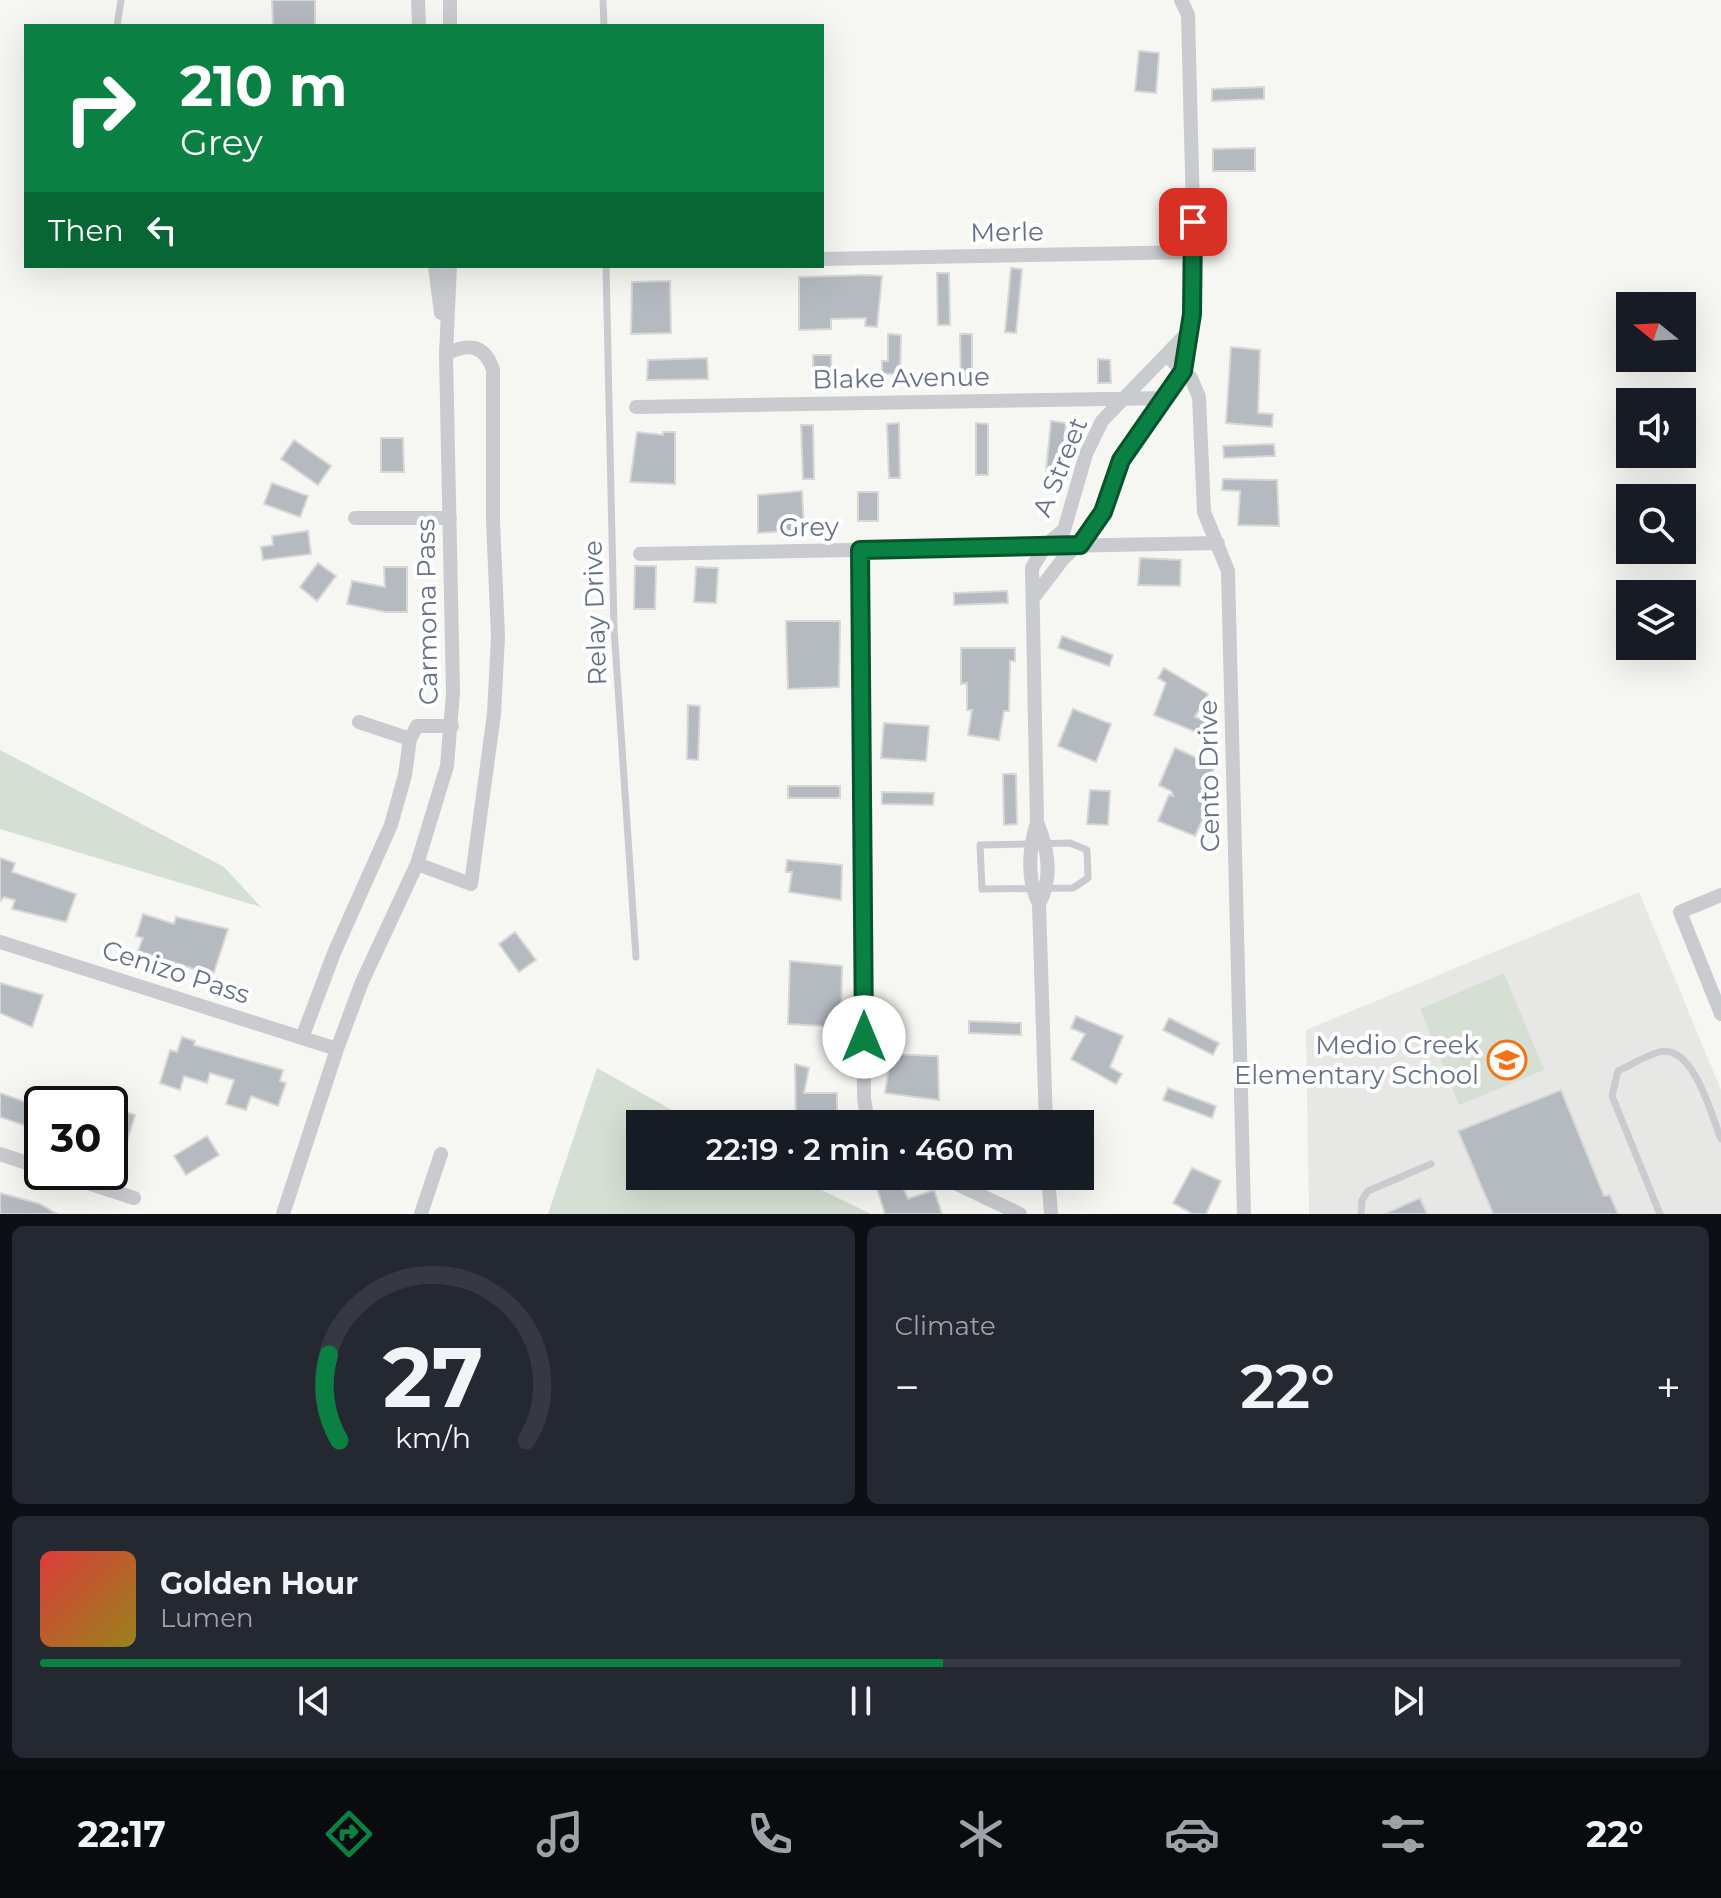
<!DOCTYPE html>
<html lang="en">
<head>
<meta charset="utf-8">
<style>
	:root { --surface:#171b24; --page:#242831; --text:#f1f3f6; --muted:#9ea1a6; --line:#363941; --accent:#0b8043 }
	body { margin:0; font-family:Montserrat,sans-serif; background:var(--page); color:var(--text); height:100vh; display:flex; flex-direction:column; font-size:30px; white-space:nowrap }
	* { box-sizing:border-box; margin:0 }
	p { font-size:26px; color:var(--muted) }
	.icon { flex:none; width:44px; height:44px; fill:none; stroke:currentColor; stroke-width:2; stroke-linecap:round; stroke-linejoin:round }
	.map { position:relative; height:1214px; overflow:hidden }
	.panel { display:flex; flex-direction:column; gap:12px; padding:12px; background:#0d0f14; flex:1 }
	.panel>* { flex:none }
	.banner { position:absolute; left:24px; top:24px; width:800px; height:244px; border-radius:0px; box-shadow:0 8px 32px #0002; background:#0b8043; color:#fff; overflow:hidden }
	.needle { width:52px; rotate:288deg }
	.controls { position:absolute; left:1616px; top:292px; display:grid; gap:16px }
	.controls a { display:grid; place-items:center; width:80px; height:80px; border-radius:0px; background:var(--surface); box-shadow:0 8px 32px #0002; font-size:40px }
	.speed { position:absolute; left:24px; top:1086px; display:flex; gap:16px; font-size:40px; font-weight:700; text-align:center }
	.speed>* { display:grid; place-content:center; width:104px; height:104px; border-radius:50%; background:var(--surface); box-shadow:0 8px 32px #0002; line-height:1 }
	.speed .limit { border:4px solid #111; border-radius:12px; background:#fff; color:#111 }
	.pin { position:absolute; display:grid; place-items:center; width:68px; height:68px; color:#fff; margin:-34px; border-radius:16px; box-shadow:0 4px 12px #0006 }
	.me { position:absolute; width:88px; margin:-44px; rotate:0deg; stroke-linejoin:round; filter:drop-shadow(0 0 6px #0008) }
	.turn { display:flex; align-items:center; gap:28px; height:168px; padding:0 24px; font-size:36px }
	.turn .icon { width:104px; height:104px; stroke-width:2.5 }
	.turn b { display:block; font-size:56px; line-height:68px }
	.then { display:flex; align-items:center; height:76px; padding:0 24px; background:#0003; gap:16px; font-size:30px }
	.big { font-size:60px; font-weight:600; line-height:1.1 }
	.panel .card { flex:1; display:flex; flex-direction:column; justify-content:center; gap:12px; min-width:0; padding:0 28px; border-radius:12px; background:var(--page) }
	.panel .dial { align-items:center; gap:0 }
	.dial svg { height:208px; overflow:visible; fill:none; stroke:var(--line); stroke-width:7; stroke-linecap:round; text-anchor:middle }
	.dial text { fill:var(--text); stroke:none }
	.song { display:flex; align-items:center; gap:24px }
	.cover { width:96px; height:96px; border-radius:12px; background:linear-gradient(135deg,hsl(0 70% 55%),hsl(50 70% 35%)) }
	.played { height:8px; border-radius:4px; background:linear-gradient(90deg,var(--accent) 55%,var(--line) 55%) }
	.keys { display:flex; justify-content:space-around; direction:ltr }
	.heat { display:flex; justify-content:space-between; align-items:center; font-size:44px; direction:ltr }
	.panel .tiles { flex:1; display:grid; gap:12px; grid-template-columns:1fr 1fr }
	.card:last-child { grid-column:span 2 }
	.trip { position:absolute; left:626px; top:1110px; width:468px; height:80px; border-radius:0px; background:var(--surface); box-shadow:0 8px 32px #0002; font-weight:600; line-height:80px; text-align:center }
	.dock { display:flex; height:128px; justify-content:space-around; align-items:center; background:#090b0e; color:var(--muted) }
	.dock .icon { width:56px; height:56px }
	.dock .selected { color:var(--accent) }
	.dock b { font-size:36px; color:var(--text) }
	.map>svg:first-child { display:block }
</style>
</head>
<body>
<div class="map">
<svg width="1721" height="1214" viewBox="0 0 1721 1214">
	<rect width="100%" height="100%" fill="#f6f7f3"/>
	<path fill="#e7e7e6" d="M1639,892l82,198v124h-412l-3,-184z"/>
	<path fill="#d6dfd3" d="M0,750l224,117 37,40 -261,-78z
		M1504,973l40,97 -85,35 -39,-96z
		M597,1068l100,56h-57v52h153l78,38h-323z"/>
	<path fill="#b5bac1" stroke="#d7d8d5" stroke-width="2" d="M272,0h43v26h-42z
		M1139,51l20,2 -3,40 -21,-2z
		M1264,87v12l-52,2v-12z
		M1255,148v23h-42v-22z
		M1011,268l11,1 -6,64 -11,-1z
		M937,273h12l1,52h-12z
		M867,275l15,1 -5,51 -12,-1 1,-8 -35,1v10l-32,1v-53z
		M670,281l1,52 -40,1 1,-52z
		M888,334l13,1 -1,39h-18v-13h6z
		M960,334h12v52h-11z
		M1231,347l29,3 -2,63 15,1 -1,13 -46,-4z
		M813,355h18l1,33h-12v-12h-7z
		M707,358l1,21 -61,1 1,-20z
		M1098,359l12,1 1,23h-13z
		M1051,421l15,2 -5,50 -15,-2z
		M899,423l1,55h-11l-2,-54z
		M976,423l12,1v51h-12z
		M801,425h12l1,54h-11z
		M637,432l26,3v-3h12v52l-45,-2z
		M381,438h22l1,34h-23z
		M294,440l37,26 -13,19 -37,-26z
		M1274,444l1,12 -51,2 -1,-12z
		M1223,479l54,1 2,46 -41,-1 2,-34 -18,-1z
		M272,483l36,13 -8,21 -36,-13z
		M802,491l2,39 -46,3v-38z
		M858,492h20v29h-20z
		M308,531l3,23 -48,6 -2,-13 12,-2 -1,-9z
		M1140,558l41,2 -1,26 -42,-1z
		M318,563l18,13 -19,25 -17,-14z
		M635,566h21l-1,43h-21z
		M384,567h23v45h-21l-39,-8 5,-23 33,6z
		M696,567l22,1 -2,35 -22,-1z
		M1007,591l1,12 -54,2v-12z
		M786,621h54l-1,66 -51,2z
		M1062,636l51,19 -4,11 -51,-18z
		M961,648h54v13h-5l-1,50h-5l-5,29 -31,-5 4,-25h-5v-27l-6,1z
		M1164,668l44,26 -13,23 11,4 -5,13 -47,-19 12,-32 -8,-5z
		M688,705l12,1 -2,54 -11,-1z
		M1073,709l38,15 -15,38 -38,-16z
		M884,723l45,3 -3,35 -45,-3z
		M1175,748l40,18 -12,26 10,4 -18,40 -37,-15 11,-26 4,1 -2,-5 -12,-6z
		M1003,774h13l1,50 -13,1z
		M788,786h52v12h-52z
		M1090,790l20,1 -2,34 -21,-1z
		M882,792l52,1 -1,12 -51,-1z
		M0,858l15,5 -3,9 64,22 -10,28 -54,-13 3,-9 -11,-3 -4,4z
		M787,860l55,5 -1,35 -52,-8 3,-20h-6z
		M143,914l31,10 2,-7 52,12 -15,46 -75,-24 5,-13 -7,-2z
		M515,932l21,28 -17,12 -20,-28z
		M790,961l52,5 -1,61 -53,-3z
		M0,983l43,12 -11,32 -32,-14z
		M1076,1016l47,20 -13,31 12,7 -6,10 -45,-25 14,-25 -14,-6z
		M1169,1018l50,25 -6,12 -50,-25z
		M969,1021l52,2v12l-52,-2z
		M182,1037l13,4 -1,4 89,25 -3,11 6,2 -8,23 -27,-10 -5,14 -20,-6 8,-24 -24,-7 -3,10 -23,-7 -4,14 -20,-7 10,-33 7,2z
		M886,1054l52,2 1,44 -54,-7 4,-27h-3z
		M795,1064l14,4 -5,25h33v31h-41z
		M1168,1088l48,18 -4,12 -49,-18z
		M1561,1090l43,106 6,-1 8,19h-125l-35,-83z
		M0,1093l40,14 -7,21 -33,-11z
		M114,1108l21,7 -10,33 -15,-4z
		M207,1136l12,19 -33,20 -12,-19z
		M1192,1168l29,13 -15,33h-13l-20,-11z
		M899,1178l9,21 26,-9 8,24h-57l-8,-26z
		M0,1193l40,11 17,10h-57z
		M1420,1198l7,16h-43z"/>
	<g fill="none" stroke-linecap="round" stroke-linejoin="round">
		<path stroke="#c9cbcf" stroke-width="7" d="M603,0l1,26
			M117,26l4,-26
			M606,266l8,362 22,329
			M1070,843l17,7 1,28 -15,10 -91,1 -2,-44z
			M1361,1214l1,-14 6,-9 63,-27
			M1660,1214l-48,-118 6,-25c13,-6 27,-15 41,-19 34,-9 52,62 62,87"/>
		<path stroke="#c9cbcf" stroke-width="14" d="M418,0l1,26
			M450,26v-26
			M822,259l372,-7
			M435,266l6,47
			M1166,355l25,23 8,19 5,115 24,59 16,643
			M636,407l530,-9
			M355,518h95
			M860,550l4,548 4,26
			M640,554l578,-11
			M1034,597l29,-38 32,-31 26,-68 62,-89 9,-57 2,-62 -6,-237 -7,-15
			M359,722l51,17
			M1037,822c11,26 16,56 2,82
			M417,864l54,20 23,-170 4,-77 -5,-117v-150c-8,-26 -25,-27 -47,-16
			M1721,895l-41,17 41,102
			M0,942l337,107
			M302,1038l32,-85 57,-128 14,-50 5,-36 7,-13h35
			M1046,1124l-7,-220c-13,-26 -10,-55 -2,-82l-5,-254 14,-23 18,-15 22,-76 16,-33 87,-90
			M0,1154l42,14
			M54,1172l80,26
			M940,1176l80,38
			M1048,1176l3,38
			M283,1214l54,-165 25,-67 55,-118 30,-98 6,-73 -7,-339 4,-88
			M421,1214l20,-60"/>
	</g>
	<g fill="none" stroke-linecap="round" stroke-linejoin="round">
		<g stroke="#07532c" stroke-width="20">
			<path id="route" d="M864,1037l-4,-487 220,-5 23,-33 18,-52 62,-89 9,-57 1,-92"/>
		</g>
		<use href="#route" stroke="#0b8043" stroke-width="14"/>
	</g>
	<defs>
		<g id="school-ring" transform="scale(2)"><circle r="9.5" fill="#fff" stroke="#f37417" stroke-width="1.5"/><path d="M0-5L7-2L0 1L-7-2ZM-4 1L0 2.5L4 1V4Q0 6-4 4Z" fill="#f37417"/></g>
	</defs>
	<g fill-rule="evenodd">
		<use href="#school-ring" x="1507" y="1060"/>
	</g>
	<g text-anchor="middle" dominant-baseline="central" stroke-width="8" stroke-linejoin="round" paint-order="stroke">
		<g font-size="26" fill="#637087" stroke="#fff">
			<text transform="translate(1007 232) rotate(-1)">Merle</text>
			<text transform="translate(901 378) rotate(-1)">Blake Avenue</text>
			<text transform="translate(1060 467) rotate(-68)">A Street</text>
			<text transform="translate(809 527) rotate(-1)">Grey</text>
			<text transform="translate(427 612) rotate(-91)">Carmona Pass</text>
			<text transform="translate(595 613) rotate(-92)">Relay Drive</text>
			<text transform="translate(1209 776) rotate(-91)">Cento Drive</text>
			<text transform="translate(176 972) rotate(18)">Cenizo Pass</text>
		</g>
		<g font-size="26" fill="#637087" stroke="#fff" text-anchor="end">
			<text x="1479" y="1045">Medio Creek<tspan x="1479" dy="30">Elementary School</tspan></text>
		</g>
	</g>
</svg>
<div class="controls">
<a><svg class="needle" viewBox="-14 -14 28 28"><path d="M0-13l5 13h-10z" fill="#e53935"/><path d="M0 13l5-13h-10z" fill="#9ea1a6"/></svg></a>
<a><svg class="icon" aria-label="sound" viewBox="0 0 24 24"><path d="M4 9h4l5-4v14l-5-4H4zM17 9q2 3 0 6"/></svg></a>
<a><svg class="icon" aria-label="search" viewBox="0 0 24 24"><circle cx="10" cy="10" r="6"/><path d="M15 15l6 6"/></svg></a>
<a><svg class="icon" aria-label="layers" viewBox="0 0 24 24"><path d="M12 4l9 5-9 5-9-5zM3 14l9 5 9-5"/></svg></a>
</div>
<div class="speed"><div class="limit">30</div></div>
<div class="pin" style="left:1193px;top:222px;background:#d93025"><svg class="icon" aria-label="arrive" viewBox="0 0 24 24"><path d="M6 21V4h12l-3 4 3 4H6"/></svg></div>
<svg class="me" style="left:864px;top:1037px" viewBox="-20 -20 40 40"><circle r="19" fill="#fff"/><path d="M0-13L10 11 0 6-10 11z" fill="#0b8043"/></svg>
<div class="trip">22:19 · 2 min · 460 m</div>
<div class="banner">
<div class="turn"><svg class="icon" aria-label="right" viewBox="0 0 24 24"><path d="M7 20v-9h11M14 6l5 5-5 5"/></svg><div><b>210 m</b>Grey</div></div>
<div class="then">Then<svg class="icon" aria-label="left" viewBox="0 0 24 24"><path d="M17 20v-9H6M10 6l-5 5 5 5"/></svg></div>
</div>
</div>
<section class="panel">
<div class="tiles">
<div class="card dial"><svg viewBox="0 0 100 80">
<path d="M14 69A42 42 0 1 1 86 69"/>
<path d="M14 69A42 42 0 0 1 10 36" stroke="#0b8043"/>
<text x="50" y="56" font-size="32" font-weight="700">27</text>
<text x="50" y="72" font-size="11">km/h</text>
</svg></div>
<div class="card"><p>Climate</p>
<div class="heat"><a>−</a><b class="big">22°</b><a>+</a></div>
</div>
<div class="card">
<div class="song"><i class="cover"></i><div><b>Golden Hour</b><p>Lumen</p></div></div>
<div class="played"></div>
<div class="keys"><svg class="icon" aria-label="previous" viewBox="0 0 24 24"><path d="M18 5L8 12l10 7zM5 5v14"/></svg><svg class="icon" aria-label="pause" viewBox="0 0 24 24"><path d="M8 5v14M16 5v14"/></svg><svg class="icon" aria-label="next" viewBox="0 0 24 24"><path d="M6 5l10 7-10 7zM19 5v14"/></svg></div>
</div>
</div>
</section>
<nav class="dock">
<b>22:17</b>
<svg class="icon selected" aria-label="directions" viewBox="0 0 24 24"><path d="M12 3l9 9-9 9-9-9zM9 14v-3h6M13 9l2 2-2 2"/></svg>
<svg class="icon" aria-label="music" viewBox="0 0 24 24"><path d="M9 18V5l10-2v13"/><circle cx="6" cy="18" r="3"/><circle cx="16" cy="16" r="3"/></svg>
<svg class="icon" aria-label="phone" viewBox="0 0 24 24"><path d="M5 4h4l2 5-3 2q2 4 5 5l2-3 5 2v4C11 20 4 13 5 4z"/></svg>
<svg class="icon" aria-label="climate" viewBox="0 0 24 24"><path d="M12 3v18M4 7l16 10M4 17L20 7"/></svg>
<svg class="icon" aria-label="car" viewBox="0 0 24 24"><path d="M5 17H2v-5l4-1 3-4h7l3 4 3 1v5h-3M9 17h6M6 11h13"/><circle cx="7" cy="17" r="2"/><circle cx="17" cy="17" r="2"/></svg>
<svg class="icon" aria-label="filters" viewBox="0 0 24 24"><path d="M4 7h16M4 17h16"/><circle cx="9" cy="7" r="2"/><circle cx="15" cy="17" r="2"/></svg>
<b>22°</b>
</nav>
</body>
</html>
